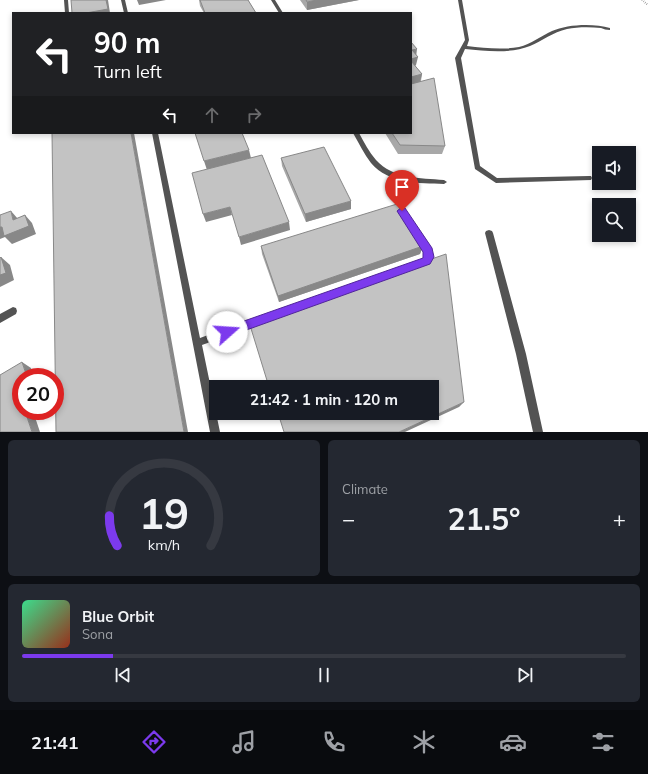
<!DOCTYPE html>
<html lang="en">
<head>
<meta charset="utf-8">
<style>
	:root { --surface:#171b24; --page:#242831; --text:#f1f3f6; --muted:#9ea1a6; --line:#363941; --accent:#7c3aed }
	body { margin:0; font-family:Mulish,sans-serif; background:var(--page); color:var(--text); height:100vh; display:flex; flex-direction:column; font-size:15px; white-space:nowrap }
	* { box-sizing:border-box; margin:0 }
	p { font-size:13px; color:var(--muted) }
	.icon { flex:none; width:22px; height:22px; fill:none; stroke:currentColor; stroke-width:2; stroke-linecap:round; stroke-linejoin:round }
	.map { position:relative; height:432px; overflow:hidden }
	.sheet { display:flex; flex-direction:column; gap:8px; padding:8px; background:#0d0f14; flex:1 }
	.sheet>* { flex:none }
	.top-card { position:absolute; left:12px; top:12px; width:400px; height:122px; border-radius:0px; box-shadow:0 2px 6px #0003; background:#202124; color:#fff; overflow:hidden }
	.buttons { position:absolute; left:592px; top:146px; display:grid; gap:8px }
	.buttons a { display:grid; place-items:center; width:44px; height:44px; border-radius:0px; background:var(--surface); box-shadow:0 2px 6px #0003; font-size:20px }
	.speed { position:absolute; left:12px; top:368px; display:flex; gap:8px; font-size:20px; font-weight:700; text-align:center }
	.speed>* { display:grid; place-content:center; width:52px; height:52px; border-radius:50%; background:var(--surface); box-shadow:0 2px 6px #0003; line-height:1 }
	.speed .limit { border:6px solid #d22; background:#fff; color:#111 }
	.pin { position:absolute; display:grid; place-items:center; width:34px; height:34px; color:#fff; margin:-41px -17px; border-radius:50% 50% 50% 0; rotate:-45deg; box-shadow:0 0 4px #0007 }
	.pin .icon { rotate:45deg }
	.me { position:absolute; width:44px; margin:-22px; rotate:71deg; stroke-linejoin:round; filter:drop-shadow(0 0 3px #0008) }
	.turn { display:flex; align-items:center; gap:14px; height:84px; padding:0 16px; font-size:18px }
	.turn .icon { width:52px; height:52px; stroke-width:2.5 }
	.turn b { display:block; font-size:28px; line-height:34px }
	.lanes { display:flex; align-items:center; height:38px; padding:0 16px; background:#0003; justify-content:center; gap:20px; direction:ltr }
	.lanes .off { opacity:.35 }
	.big { font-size:30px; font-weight:700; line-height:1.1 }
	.sheet .tile { flex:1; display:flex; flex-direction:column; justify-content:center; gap:6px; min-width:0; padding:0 14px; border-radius:6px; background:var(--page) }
	.sheet .dial { align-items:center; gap:0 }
	.dial svg { height:104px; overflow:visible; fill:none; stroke:var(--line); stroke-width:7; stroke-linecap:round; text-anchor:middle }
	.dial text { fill:var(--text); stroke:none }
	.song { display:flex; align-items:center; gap:12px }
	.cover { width:48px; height:48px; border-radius:6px; background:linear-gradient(135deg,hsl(150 70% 55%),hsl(10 70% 35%)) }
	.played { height:4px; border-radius:2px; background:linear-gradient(90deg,var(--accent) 15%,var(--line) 15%) }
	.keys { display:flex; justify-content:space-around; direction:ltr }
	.heat { display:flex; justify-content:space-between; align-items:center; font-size:22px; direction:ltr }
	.sheet .tiles { flex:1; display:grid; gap:8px; grid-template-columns:1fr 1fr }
	.tile:last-child { grid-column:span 2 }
	.trip { position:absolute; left:209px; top:380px; width:230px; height:40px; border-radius:0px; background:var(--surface); box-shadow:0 2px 6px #0003; font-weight:700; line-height:40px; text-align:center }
	.dock { display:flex; height:64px; justify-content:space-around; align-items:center; background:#090b0e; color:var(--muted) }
	.dock .icon { width:28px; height:28px }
	.dock .on { color:var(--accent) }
	.dock b { font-size:18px; color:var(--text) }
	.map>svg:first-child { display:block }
</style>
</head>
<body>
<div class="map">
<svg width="648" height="432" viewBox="0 0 648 432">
	<rect width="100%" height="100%" fill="#fff"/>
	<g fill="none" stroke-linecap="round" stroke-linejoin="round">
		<path stroke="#757575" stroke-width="2" stroke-dasharray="0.5 1.5" stroke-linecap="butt" d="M642,0l6,5"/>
		<path fill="#535353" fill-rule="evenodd" d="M64,0h4l1,13h-4z
			M121,0h4l3,13h-4z
			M271,0h4l8,13h-4z
			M458,0h4l7,40 -2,6c17,2 35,4 52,1 12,-3 22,-11 33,-16 15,-7 42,-8 58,-3v2c-4,0 -6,-1 -9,-2 -11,-1 -24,-1 -34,1 -14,3 -25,12 -37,17 -20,8 -44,5 -65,3l-4,9 19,108 17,12 92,-2h2l1,2 -1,2 -95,3 -21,-14 -20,-111 10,-18z
			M152,133h6l42,205 57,-21 3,1 1,3 -1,3 -58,21 18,87h-10z
			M353,133h6c5,9 10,19 17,27 17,19 44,18 68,20l3,2 -3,2c-25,-1 -55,0 -73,-21 -7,-9 -12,-20 -18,-30z
			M402,208l2,1 28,42c0,10 -5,14 -14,17l-3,-1 -1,-2 1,-2 9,-5v-6l-25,-41 1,-2z
			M13,307l3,1 1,3 -1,3 -16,9v-9z"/>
		<path fill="#535353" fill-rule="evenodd" d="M489,230l3,1 1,2 33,121 17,78h-10l-17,-78 -31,-121 1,-2z"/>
	</g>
	<path fill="#a8a8a8" d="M199,0h49l8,13h-52l-4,-7z
		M300,0h59l-52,10z
		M411,42l5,13v10l-1,1 7,8 -1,7 24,65 -3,8h-44l-13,-21h26z
		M281,158l70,51 -45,13 -24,-56z
		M261,246h162l-3,8 -141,48 -17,-48z"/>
	<path fill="#888" d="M106,0h2l2,13h-24z
		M137,0h29l-27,5z
		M317,0h42l-52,10v-8z
		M417,49l-1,8h2l-2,8 -5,2v-10l1,-7z
		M422,74l-2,8 -9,3v-8z
		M131,133h3l54,299h-4z
		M249,150l2,8 -44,12 -3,-9z
		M351,201v8l-45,13 -1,-8z
		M230,207l2,8 -26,7 -3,-8z
		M11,211l7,8 -5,1z
		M25,215l7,8 4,11 -24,10 -7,-7 -5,2v-12z
		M289,222l1,8 -49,15 -2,-8z
		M423,246l-3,8 -141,48 -1,-6z
		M1,257l9,8 4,15 -14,7v-12z
		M22,362l9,6 3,9h-7z
		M464,402l-5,5 -54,25h-6z
		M25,411h8l7,21h-8z"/>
	<path fill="#c3c3c3" stroke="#888" d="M71,0h35l2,9 -22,4h-14z
		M200,0h48l8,13h-51z
		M306,0h11l-10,2z
		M411,42l6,7 -5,1 6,7 -7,2z
		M411,61l11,13 -11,3z
		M434,78l11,68 -45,-1 -8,-12h19v-49z
		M52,133h79l53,299h-128z
		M195,133h47l7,17 -45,11z
		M324,147l27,54 -46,13 -24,-56z
		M262,155l27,67 -50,15 -9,-30 -27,7 -11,-41z
		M397,204l26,42 -145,50 -17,-50z
		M11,211l2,9 12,-5 4,11 -25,10 -2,-9h-2v-12z
		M446,254l18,148 -65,30h-115l-6,-19h154v-26h-163l-20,-65z
		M1,257l5,16 -6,2v-17z
		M22,362l5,15h-6v34h4l7,21h-32v-57z"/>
	<path fill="#7c3aed" stroke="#51269a" d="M402,207l3,1 27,40 2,9 -4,7 -203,73 -4,-1 -2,-4 2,-4 4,-1 196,-69v-6l-26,-41z"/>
</svg>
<div class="buttons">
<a><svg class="icon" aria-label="sound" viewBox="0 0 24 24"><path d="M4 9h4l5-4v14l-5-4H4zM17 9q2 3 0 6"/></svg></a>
<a><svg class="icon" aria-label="search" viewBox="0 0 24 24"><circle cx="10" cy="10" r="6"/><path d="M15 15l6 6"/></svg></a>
</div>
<div class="speed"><div class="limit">20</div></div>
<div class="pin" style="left:402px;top:211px;background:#d93025"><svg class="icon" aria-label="arrive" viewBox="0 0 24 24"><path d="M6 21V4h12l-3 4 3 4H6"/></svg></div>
<svg class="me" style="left:227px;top:332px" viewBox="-20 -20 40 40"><circle r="19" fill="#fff"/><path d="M0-13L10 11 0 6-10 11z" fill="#7c3aed"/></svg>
<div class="trip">21:42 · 1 min · 120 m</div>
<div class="top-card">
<div class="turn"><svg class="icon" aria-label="left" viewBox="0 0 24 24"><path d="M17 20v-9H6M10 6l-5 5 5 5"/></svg><div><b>90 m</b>Turn left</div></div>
<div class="lanes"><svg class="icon" aria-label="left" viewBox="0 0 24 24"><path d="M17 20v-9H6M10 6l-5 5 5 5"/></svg><svg class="icon off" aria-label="ahead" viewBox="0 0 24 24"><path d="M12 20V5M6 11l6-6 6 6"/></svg><svg class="icon off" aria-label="right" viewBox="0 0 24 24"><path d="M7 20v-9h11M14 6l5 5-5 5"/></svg></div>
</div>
</div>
<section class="sheet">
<div class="tiles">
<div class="tile dial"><svg viewBox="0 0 100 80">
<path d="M14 69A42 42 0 1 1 86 69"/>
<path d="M14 69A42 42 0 0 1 8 46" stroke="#7c3aed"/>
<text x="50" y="56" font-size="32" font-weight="700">19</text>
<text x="50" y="72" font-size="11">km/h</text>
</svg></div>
<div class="tile"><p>Climate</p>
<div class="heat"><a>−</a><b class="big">21.5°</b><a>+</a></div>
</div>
<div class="tile">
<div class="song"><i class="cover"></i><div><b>Blue Orbit</b><p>Sona</p></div></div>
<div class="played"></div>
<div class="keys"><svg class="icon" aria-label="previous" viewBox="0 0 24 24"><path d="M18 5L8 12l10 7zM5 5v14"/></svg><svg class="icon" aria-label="pause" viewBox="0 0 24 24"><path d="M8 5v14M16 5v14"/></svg><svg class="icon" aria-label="next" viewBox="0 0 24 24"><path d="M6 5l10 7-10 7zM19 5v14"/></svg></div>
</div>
</div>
</section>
<nav class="dock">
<b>21:41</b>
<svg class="icon on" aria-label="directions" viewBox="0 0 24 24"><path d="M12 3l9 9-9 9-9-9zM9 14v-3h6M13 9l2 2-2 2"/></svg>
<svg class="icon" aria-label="music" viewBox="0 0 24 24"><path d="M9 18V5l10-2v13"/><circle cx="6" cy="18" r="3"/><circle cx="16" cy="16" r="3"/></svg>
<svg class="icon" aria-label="phone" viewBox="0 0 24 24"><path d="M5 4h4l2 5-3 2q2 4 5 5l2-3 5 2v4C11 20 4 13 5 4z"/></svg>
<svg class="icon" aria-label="climate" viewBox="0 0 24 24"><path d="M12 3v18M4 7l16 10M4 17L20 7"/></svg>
<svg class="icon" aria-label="car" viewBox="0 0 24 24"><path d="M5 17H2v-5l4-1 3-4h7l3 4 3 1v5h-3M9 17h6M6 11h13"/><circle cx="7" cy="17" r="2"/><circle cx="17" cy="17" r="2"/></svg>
<svg class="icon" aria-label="filters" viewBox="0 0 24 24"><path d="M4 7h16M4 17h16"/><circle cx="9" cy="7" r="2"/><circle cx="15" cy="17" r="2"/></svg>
</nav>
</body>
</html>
